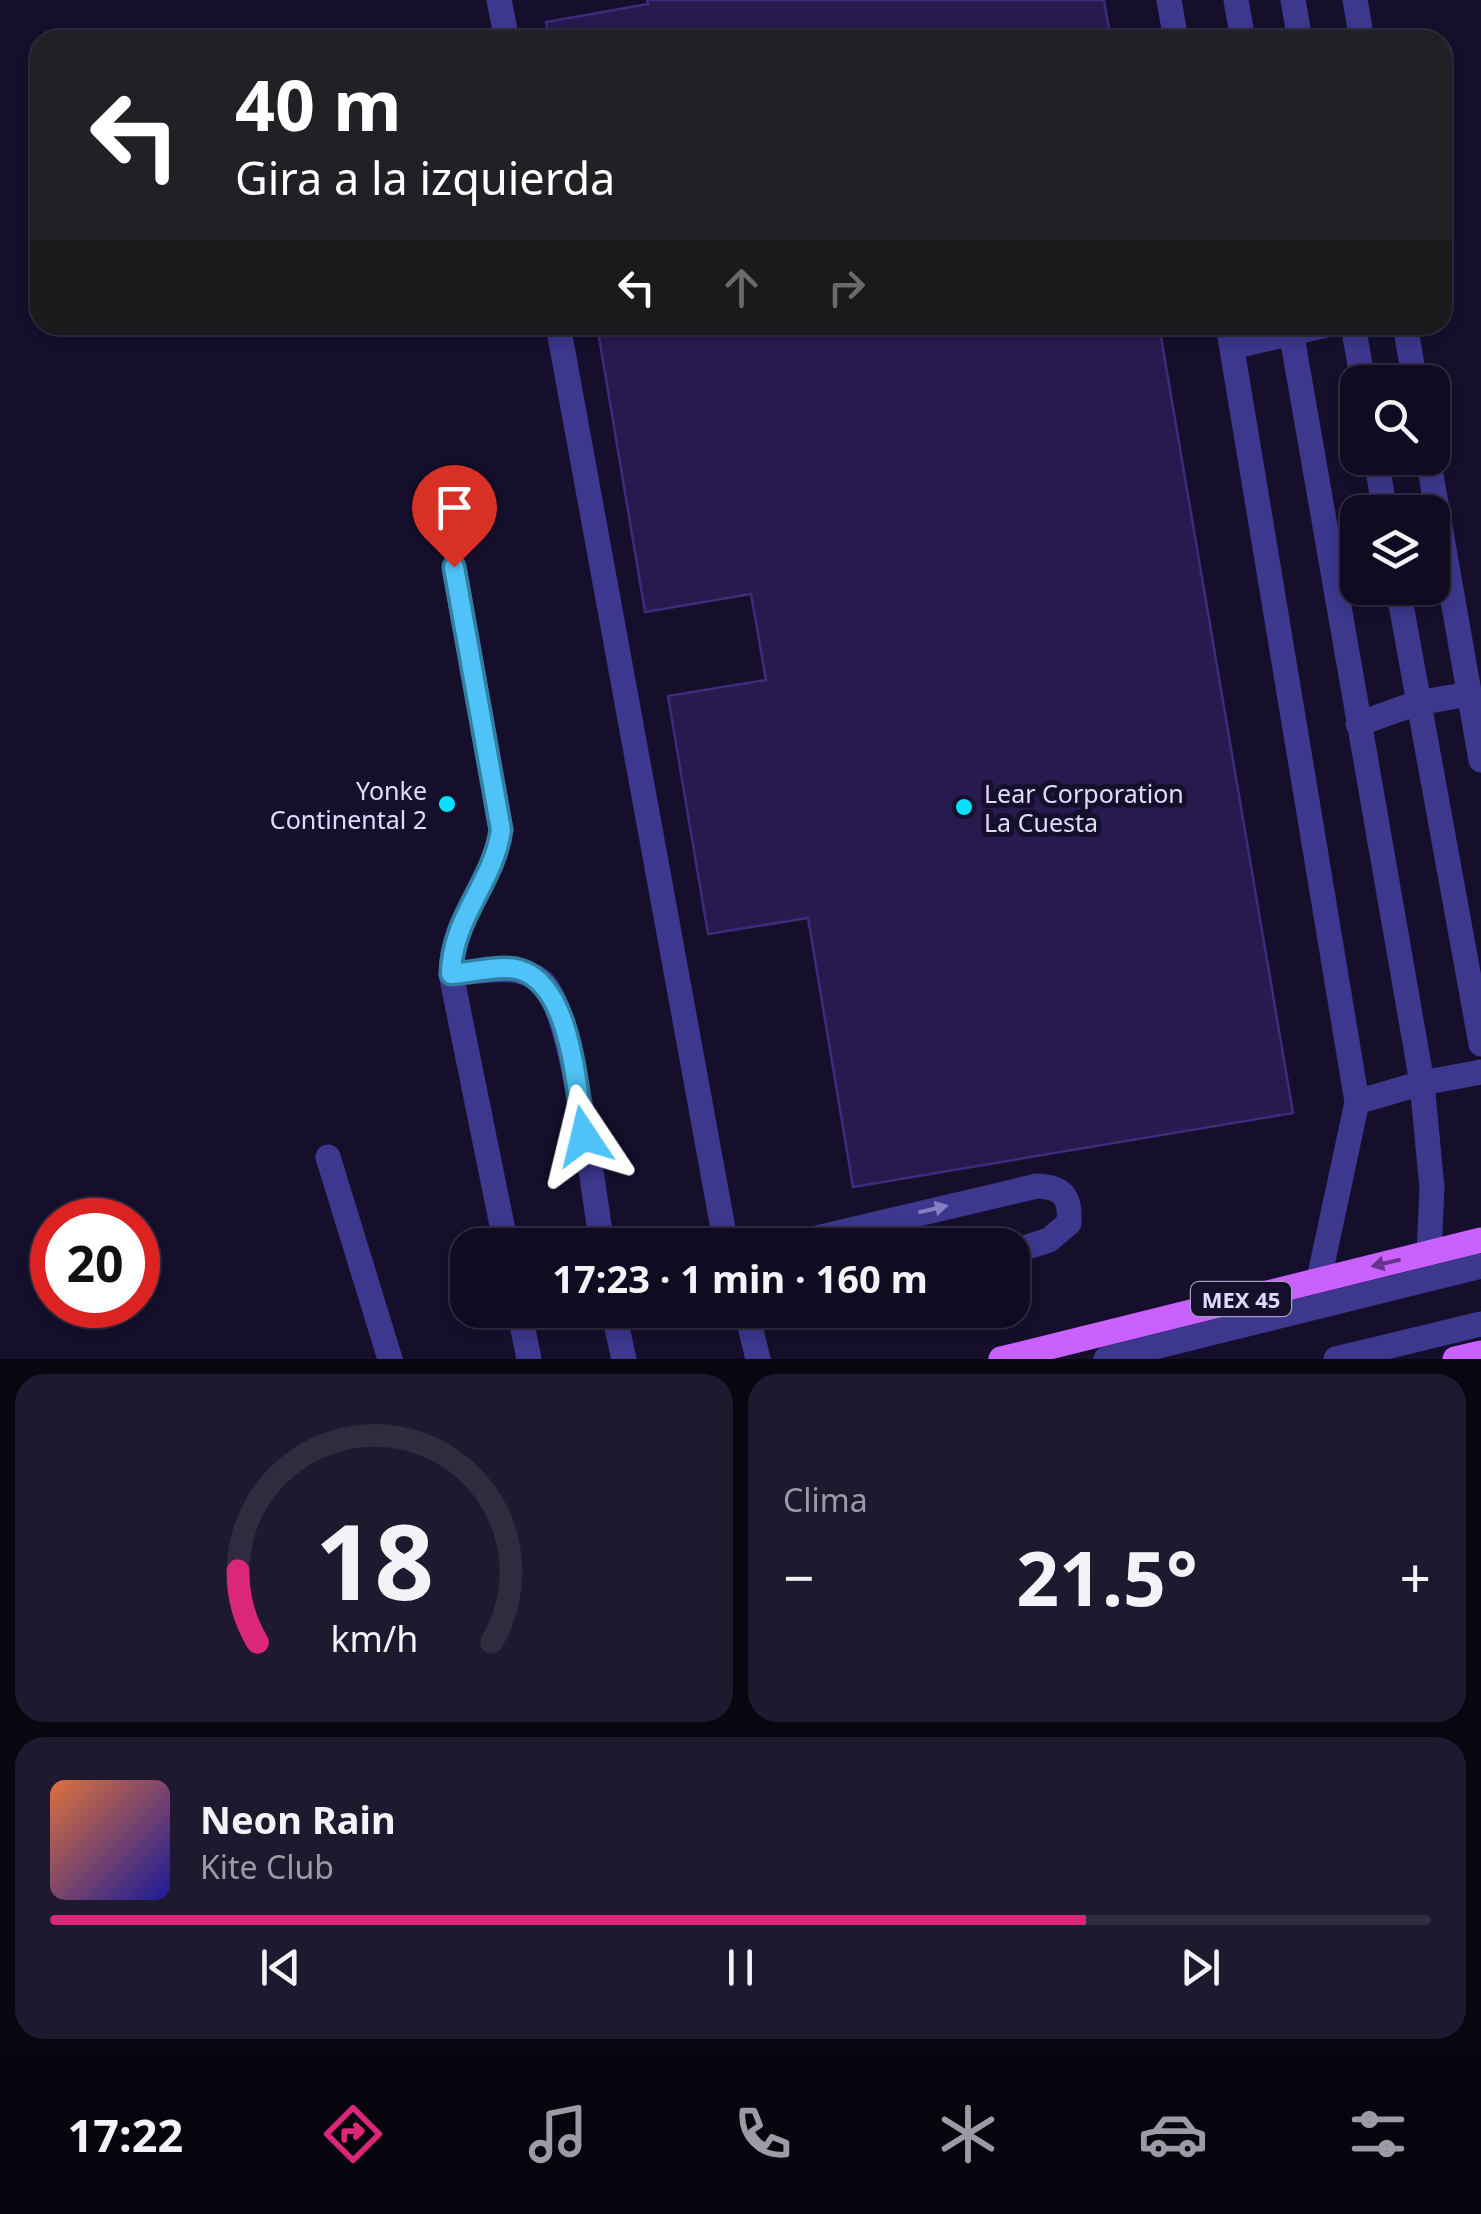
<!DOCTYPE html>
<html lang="es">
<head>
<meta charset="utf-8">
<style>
	:root { --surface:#100b21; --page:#1e192e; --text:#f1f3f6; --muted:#9c9ba5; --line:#302b3f; --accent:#db2777 }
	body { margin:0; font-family:"Noto Sans",sans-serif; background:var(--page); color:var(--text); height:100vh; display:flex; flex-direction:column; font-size:38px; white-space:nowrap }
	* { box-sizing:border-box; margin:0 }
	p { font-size:32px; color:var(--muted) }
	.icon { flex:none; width:55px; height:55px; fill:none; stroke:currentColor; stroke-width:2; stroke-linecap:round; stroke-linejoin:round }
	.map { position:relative; height:1359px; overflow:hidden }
	.details { display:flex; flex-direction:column; gap:15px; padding:15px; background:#090612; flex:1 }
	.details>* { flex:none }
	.hud { position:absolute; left:30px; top:30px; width:1422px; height:305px; border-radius:30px; box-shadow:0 5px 15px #0003,0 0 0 2px var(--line); background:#202124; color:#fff; overflow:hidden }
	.tools { position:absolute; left:1340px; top:365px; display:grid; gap:20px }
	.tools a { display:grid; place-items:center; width:110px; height:110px; border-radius:20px; background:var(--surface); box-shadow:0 5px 15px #0003,0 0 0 2px var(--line); font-size:50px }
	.speed { position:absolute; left:30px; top:1198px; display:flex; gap:20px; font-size:50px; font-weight:700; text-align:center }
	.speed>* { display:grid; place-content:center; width:130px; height:130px; border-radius:50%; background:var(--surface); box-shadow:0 5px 15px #0003,0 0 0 2px var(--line); line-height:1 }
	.speed .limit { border:15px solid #d22; background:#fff; color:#111 }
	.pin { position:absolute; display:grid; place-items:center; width:85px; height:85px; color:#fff; margin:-102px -42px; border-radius:50% 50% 50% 0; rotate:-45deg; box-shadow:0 0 10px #0007 }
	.pin .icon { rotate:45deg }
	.me { position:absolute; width:110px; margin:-55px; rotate:350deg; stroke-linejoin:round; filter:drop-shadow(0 0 8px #0008) }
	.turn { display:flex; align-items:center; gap:35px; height:210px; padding:0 40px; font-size:45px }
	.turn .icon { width:130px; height:130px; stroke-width:2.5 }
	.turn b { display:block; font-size:70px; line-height:85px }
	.lanes { display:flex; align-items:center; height:95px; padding:0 40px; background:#0003; justify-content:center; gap:50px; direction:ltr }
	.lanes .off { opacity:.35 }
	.big { font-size:75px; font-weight:700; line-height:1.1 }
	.details .card { flex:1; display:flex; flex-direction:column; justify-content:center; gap:15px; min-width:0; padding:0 35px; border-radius:30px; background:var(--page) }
	.details .dial { align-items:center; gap:0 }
	.dial svg { height:260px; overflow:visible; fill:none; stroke:var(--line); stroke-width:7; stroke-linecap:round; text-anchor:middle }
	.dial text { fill:var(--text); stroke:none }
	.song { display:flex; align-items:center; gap:30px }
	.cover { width:120px; height:120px; border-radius:15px; background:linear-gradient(135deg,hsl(20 70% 55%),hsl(240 70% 35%)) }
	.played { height:10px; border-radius:5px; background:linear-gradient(90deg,var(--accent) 75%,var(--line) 75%) }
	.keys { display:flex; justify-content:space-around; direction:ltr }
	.heat { display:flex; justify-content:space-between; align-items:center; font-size:55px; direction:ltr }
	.details .tiles { flex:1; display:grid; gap:15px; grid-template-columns:1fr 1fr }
	.card:last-child { grid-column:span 2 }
	.trip { position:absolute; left:450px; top:1228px; width:580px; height:100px; border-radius:30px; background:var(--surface); box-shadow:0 5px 15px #0003,0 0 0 2px var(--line); font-weight:700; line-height:100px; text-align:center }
	.tab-bar { display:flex; height:160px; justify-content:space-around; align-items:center; background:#06040d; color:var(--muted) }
	.tab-bar .icon { width:70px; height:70px }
	.tab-bar .active { color:var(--accent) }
	.tab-bar b { font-size:45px; color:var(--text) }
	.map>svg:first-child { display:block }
</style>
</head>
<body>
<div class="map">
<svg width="1481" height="1359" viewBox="0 0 1481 1359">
	<rect width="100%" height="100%" fill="#150f2c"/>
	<path fill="#261a4e" stroke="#3d2b7c" stroke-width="2.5" d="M647,0h457l7,40h-562l-3,-18 102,-18z
		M597,325h562l134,788 -440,74 -45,-269 -100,16 -40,-238 98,-16 -15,-86 -106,18z"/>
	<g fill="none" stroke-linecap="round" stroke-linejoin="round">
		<path stroke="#3d378e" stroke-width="25" d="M499,0l8,40
			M1169,0l7,40
			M1236,0l7,40
			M1293,0l7,40
			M1355,0l7,40
			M558,325l168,920
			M1228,325l129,777 -38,177
			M1290,325l132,758 10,105 -3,65
			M1353,325l10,57
			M1405,325l10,57
			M1232,347l94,-22
			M1376,458l9,54
			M1428,458l53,302
			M454,567l47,263c-8,54 -49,85 -50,144l55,271
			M1398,588l83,456
			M1358,724l59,-21 52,-9
			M451,974c29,-2 65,-12 90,7 32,24 53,217 61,264
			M1357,1102l65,-19 59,-11
			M328,1157l62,202
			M787,1245l250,-59c26,1 34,11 32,37l-20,17 -37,12
			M519,1310l10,49
			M613,1310l11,49
			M746,1310l12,49
			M1106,1359l375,-93
			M1336,1359l145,-35"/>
		<path stroke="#c961ff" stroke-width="25" d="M1001,1359l480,-119
			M1455,1359l26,-6"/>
	</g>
	<defs><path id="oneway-solid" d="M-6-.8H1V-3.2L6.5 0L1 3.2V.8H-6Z" transform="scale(2.5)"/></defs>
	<use fill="#8680c1" href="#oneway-solid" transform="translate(933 1209) rotate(-13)"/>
	<use fill="#66348b" href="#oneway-solid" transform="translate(1386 1263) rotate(167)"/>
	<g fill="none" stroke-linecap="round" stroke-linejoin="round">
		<g stroke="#337fa1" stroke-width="25">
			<path id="route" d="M454,567l47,263c-8,54 -49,87 -50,144 20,-1 51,-10 69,-4 52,16 56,119 64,166"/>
		</g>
		<use href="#route" stroke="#4fc3f7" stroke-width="18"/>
	</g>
	<g fill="#06dfff" stroke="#150f2c" stroke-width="4">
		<circle cx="447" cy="804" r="10"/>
		<circle cx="964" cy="807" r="10"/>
	</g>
	<g text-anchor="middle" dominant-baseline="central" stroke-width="10" stroke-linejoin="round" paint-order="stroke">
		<rect fill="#150f2c" stroke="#a39dc0" stroke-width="2.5" x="1191" y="1282" width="100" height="34" rx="8"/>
		<g font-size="22" font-weight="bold" fill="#e0daff">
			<text x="1241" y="1299">MEX 45</text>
		</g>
		<g font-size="25" fill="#e0daff" stroke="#150f2c" text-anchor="end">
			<text x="427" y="790">Yonke<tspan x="427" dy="29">Continental 2</tspan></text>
			<text x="984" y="793" text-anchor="start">Lear Corporation<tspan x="984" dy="29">La Cuesta</tspan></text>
		</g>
	</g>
</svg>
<div class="tools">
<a><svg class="icon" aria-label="search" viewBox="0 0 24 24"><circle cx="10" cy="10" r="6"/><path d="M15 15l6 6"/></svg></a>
<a><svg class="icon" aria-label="layers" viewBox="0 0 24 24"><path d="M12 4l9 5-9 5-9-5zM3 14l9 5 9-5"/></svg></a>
</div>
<div class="speed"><div class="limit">20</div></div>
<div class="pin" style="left:454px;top:567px;background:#d93025"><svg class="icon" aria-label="arrive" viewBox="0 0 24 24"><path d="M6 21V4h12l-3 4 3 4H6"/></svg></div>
<svg class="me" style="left:584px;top:1136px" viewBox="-20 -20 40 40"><path d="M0-17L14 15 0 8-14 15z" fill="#4fc3f7" stroke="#fff" stroke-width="4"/></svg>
<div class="trip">17:23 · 1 min · 160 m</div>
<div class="hud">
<div class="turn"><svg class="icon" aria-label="left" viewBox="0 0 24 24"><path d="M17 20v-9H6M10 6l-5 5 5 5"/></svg><div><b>40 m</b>Gira a la izquierda</div></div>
<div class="lanes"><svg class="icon" aria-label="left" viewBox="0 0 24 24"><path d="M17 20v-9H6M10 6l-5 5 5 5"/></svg><svg class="icon off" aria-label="ahead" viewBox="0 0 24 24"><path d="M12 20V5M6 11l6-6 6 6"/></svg><svg class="icon off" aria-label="right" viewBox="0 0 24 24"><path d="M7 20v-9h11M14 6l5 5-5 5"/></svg></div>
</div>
</div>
<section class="details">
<div class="tiles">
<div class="card dial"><svg viewBox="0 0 100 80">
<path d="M14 69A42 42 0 1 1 86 69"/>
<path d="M14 69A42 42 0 0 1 8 47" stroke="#db2777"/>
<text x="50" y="56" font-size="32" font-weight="700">18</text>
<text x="50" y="72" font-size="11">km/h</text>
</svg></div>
<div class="card"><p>Clima</p>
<div class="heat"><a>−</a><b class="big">21.5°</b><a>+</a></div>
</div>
<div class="card">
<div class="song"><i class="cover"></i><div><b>Neon Rain</b><p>Kite Club</p></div></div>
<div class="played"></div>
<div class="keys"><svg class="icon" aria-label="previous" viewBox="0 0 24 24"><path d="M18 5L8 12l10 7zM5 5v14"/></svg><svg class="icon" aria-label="pause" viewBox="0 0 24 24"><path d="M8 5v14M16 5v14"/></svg><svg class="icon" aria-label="next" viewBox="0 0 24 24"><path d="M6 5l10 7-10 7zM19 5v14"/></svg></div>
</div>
</div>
</section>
<nav class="tab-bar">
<b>17:22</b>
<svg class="icon active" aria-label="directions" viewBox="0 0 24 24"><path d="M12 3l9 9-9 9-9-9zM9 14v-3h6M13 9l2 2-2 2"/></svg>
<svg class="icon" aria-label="music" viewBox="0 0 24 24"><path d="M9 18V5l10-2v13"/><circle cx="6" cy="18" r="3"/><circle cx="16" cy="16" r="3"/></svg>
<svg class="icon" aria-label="phone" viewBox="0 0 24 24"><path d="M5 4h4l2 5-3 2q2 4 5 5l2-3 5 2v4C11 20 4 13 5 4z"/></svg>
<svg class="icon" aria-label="climate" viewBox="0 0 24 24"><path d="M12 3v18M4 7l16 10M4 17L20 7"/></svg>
<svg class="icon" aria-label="car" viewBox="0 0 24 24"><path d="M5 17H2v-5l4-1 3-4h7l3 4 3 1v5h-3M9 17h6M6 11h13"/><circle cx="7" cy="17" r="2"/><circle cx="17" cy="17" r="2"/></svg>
<svg class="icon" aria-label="filters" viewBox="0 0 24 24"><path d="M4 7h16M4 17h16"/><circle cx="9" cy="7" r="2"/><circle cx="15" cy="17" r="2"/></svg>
</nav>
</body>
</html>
